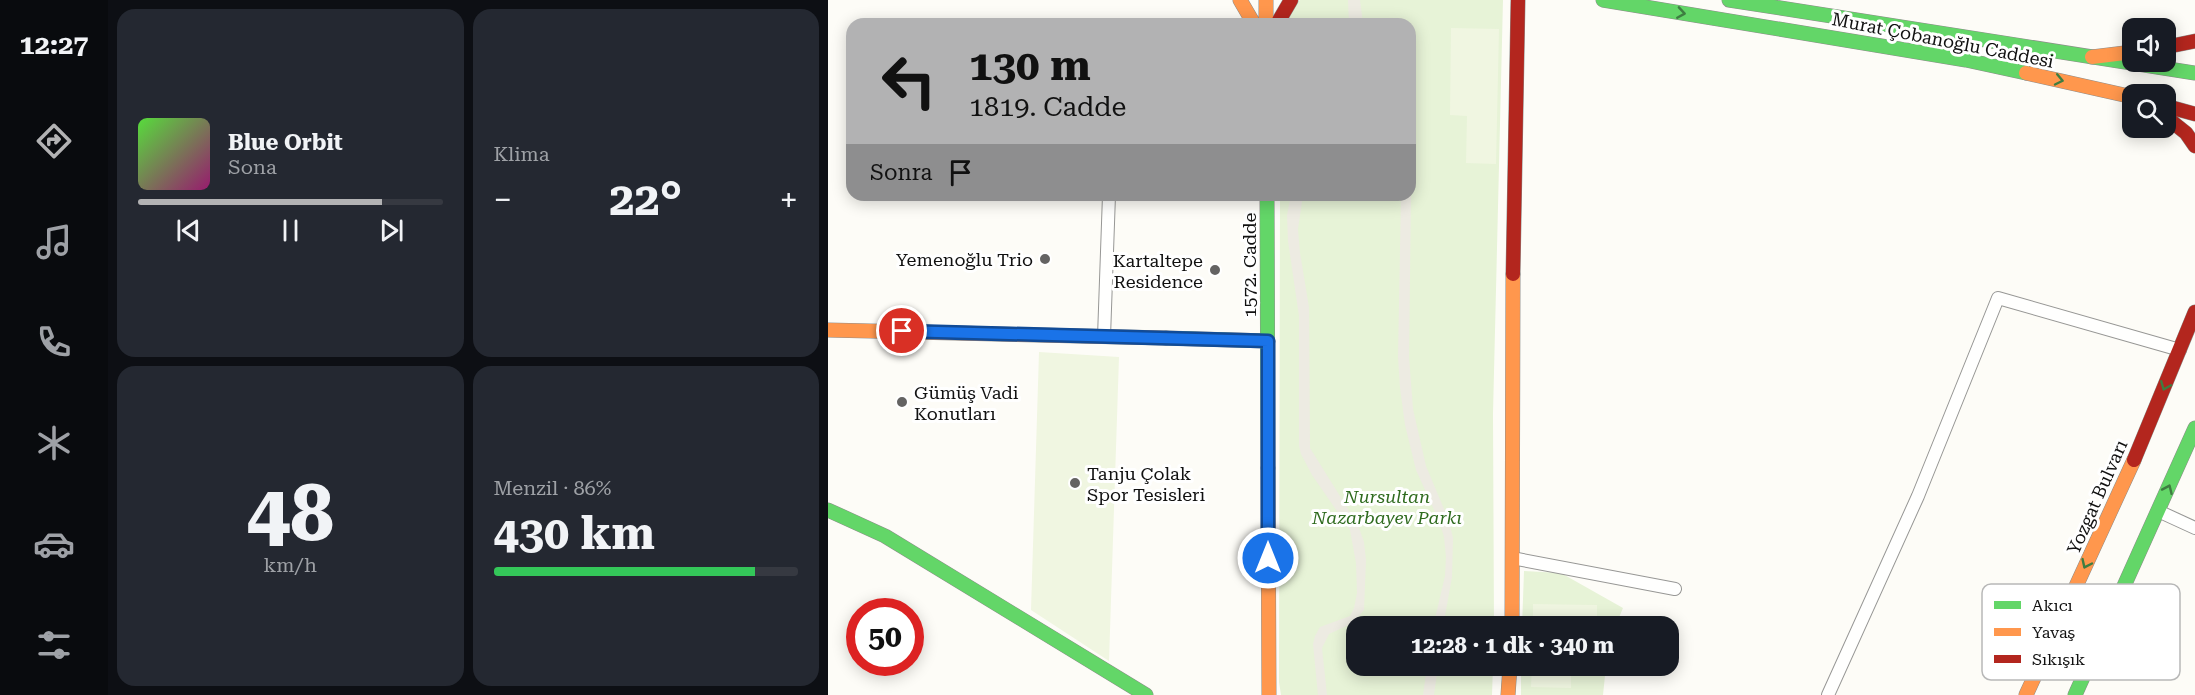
<!DOCTYPE html>
<html lang="tr">
<head>
<meta charset="utf-8">
<style>
	:root { --surface:#171b24; --page:#242831; --text:#f1f3f6; --muted:#9ea1a6; --line:#363941; --accent:#b2b2b3 }
	body { margin:0; font-family:"Roboto Serif",serif; background:var(--page); color:var(--text); height:100vh; display:flex; flex-direction:column; font-size:22px; white-space:nowrap }
	* { box-sizing:border-box; margin:0 }
	p { font-size:20px; color:var(--muted) }
	.icon { flex:none; width:33px; height:33px; fill:none; stroke:currentColor; stroke-width:2; stroke-linecap:round; stroke-linejoin:round }
	.map { position:relative; flex:1; overflow:hidden }
	.details { display:flex; flex-direction:column; gap:9px; padding:9px; background:#0d0f14; width:720px }
	.details>* { flex:none }
	.banner { position:absolute; left:18px; top:18px; width:570px; height:183px; border-radius:18px; box-shadow:0 3px 15px #0003; background:#b2b2b3; color:#111; overflow:hidden }
	.buttons { position:absolute; left:1294px; top:18px; display:grid; gap:12px }
	.buttons a { display:grid; place-items:center; width:54px; height:54px; border-radius:12px; background:var(--surface); box-shadow:0 3px 15px #0003; font-size:30px }
	.speed { position:absolute; left:18px; top:598px; display:flex; gap:12px; font-size:30px; font-weight:700; text-align:center }
	.speed>* { display:grid; place-content:center; width:78px; height:78px; border-radius:50%; background:var(--surface); box-shadow:0 3px 15px #0003; line-height:1 }
	.speed .limit { border:9px solid #d22; background:#fff; color:#111 }
	.pin { position:absolute; display:grid; place-items:center; width:51px; height:51px; color:#fff; margin:-26px; border:3px solid #fff; border-radius:50%; box-shadow:0 2px 6px #0007 }
	.me { position:absolute; width:66px; margin:-33px; rotate:0deg; stroke-linejoin:round; filter:drop-shadow(0 0 4px #0008) }
	.turn { display:flex; align-items:center; gap:21px; height:126px; padding:0 24px; font-size:27px }
	.turn .icon { width:78px; height:78px; stroke-width:2.5 }
	.turn b { display:block; font-size:42px; line-height:51px }
	.then { display:flex; align-items:center; height:57px; padding:0 24px; background:#0003; gap:12px; font-size:22px }
	.big { font-size:45px; font-weight:700; line-height:1.1 }
	.details .widget { flex:1; display:flex; flex-direction:column; justify-content:center; gap:9px; min-width:0; padding:0 21px; border-radius:18px; background:var(--page) }
	.details .dial { align-items:center; gap:0 }
	.dial b { font-size:78px; line-height:1 }
	.song { display:flex; align-items:center; gap:18px }
	.cover { width:72px; height:72px; border-radius:9px; background:linear-gradient(135deg,hsl(110 70% 55%),hsl(320 70% 35%)) }
	.played { height:6px; border-radius:3px; background:linear-gradient(90deg,var(--accent) 80%,var(--line) 80%) }
	.keys { display:flex; justify-content:space-around; direction:ltr }
	.heat { display:flex; justify-content:space-between; align-items:center; font-size:33px; direction:ltr }
	.charge { height:9px; border-radius:4px; background:linear-gradient(90deg,#34c759 86%,var(--line) 0) }
	.details .tiles { flex:1; display:grid; gap:9px; grid-template-columns:repeat(2,1fr) }
	.trip { position:absolute; left:518px; top:616px; width:333px; height:60px; border-radius:18px; background:var(--surface); box-shadow:0 3px 15px #0003; font-weight:700; line-height:60px; text-align:center }
	main { display:flex; flex:1; min-height:0 }
	.tab-bar { display:flex; flex-direction:column; width:108px; justify-content:space-around; align-items:center; background:#090b0e; color:var(--muted) }
	.tab-bar .icon { width:42px; height:42px }
	.tab-bar .active { color:var(--accent) }
	.tab-bar b { font-size:27px; color:var(--text) }
	.map>svg:first-child { display:block }
</style>
</head>
<body>
<main>
<nav class="tab-bar">
<b>12:27</b>
<svg class="icon active" aria-label="directions" viewBox="0 0 24 24"><path d="M12 3l9 9-9 9-9-9zM9 14v-3h6M13 9l2 2-2 2"/></svg>
<svg class="icon" aria-label="music" viewBox="0 0 24 24"><path d="M9 18V5l10-2v13"/><circle cx="6" cy="18" r="3"/><circle cx="16" cy="16" r="3"/></svg>
<svg class="icon" aria-label="phone" viewBox="0 0 24 24"><path d="M5 4h4l2 5-3 2q2 4 5 5l2-3 5 2v4C11 20 4 13 5 4z"/></svg>
<svg class="icon" aria-label="climate" viewBox="0 0 24 24"><path d="M12 3v18M4 7l16 10M4 17L20 7"/></svg>
<svg class="icon" aria-label="car" viewBox="0 0 24 24"><path d="M5 17H2v-5l4-1 3-4h7l3 4 3 1v5h-3M9 17h6M6 11h13"/><circle cx="7" cy="17" r="2"/><circle cx="17" cy="17" r="2"/></svg>
<svg class="icon" aria-label="filters" viewBox="0 0 24 24"><path d="M4 7h16M4 17h16"/><circle cx="9" cy="7" r="2"/><circle cx="15" cy="17" r="2"/></svg>
</nav>
<section class="details">
<div class="tiles">
<div class="widget">
<div class="song"><i class="cover"></i><div><b>Blue Orbit</b><p>Sona</p></div></div>
<div class="played"></div>
<div class="keys"><svg class="icon" aria-label="previous" viewBox="0 0 24 24"><path d="M18 5L8 12l10 7zM5 5v14"/></svg><svg class="icon" aria-label="pause" viewBox="0 0 24 24"><path d="M8 5v14M16 5v14"/></svg><svg class="icon" aria-label="next" viewBox="0 0 24 24"><path d="M6 5l10 7-10 7zM19 5v14"/></svg></div>
</div>
<div class="widget"><p>Klima</p>
<div class="heat"><a>−</a><b class="big">22°</b><a>+</a></div>
</div>
<div class="widget dial"><b>48</b><p>km/h</p></div>
<div class="widget"><p>Menzil · 86%</p><b class="big">430 km</b><div class="charge"></div></div>
</div>
</section>
<div class="map">
<svg width="1367" height="695" viewBox="0 0 1367 695">
	<rect width="100%" height="100%" fill="#fdfcf7"/>
	<path fill="#e7f3d7" d="M472,0h203l-10,414 1,213h-138v39h137l-1,29h-211l-2,-13 1,-487h130v-171h-127l12,-20z
		M696,571l37,2 62,35 -8,19h-93z
		M693,666h85l-3,29h-82z"/>
	<path fill="#f0f6e1" d="M623,28l48,1 -3,135 -30,-1 1,-47 -17,-1z
		M211,352l80,5 -10,304 -78,-51z
		M705,604l64,1v22h-64z
		M704,666h39v22l-40,-1z"/>
	<path fill="#edebe2" d="M520,0h12l3,24h-14z
		M582,188l1,7 -2,162 4,52 13,57 23,55 4,17 -1,39 -9,50h-10l12,-51 1,-19 -2,-20 -4,-14 -24,-53 -11,-45 -5,-37 -2,-31 3,-162h9z
		M463,195h12l-5,34 2,24 9,54 1,141 48,77 6,17 2,18 -2,50 -11,13 -24,11 -7,14 5,47h-9l-5,-51 2,-8 5,-9 30,-11 4,-8 3,-15 -1,-30 -6,-33 -38,-55 -11,-21 -2,-8v-130l-11,-75 -1,-26z
		M599,666h11l-4,29h-11z"/>
	<g fill="none" stroke-linecap="round" stroke-linejoin="round">
		<g stroke="#979795" stroke-width="14">
			<path id="street" d="M276,337l5,-142
				M1330,511l37,17
				M684,558l163,31
				M1000,695l90,-199 80,-198 182,52"/>
		</g>
		<g stroke="#8e8d8b" stroke-width="15">
			<path id="fast" d="M775,0l363,60 60,13
				M901,0l466,73
				M439,195l1,273
				M338,338l102,3
				M0,510l57,26 261,159
				M1247,695l120,-267"/>
		</g>
		<g stroke="#8e8d8b" stroke-width="15">
			<path id="slow" d="M412,0l14,24
				M438,0v24
				M1264,57l41,-5
				M1198,73l107,24
				M1296,95l9,4
				M0,330l338,8
				M440,468l1,227
				M684,627l1,-353
				M680,695l2,-29
				M1198,695l108,-235"/>
		</g>
		<g stroke="#8e8d8b" stroke-width="15">
			<path id="jam" d="M449,24l14,-24
				M1338,47l29,-6
				M1338,106l29,8
				M1338,117l20,16 9,13
				M685,274l5,-274
				M1306,460l61,-148"/>
		</g>
		<use href="#street" stroke="#fffffe" stroke-width="12"/>
		<use href="#fast" stroke="#63d668" stroke-width="14"/>
		<use href="#slow" stroke="#ff974d" stroke-width="14"/>
		<use href="#jam" stroke="#b3261e" stroke-width="14"/>
	</g>
	<defs><path id="oneway-chevron" d="M-2-3.5L2.5 0L-2 3.5" fill="none" stroke-width="1.6" stroke-linecap="round" stroke-linejoin="round" transform="scale(1.5)"/></defs>
	<g stroke="#3e7d41">
		<use href="#oneway-chevron" transform="translate(853 13) rotate(9)"/>
		<use href="#oneway-chevron" transform="translate(1231 80) rotate(12)"/>
		<use href="#oneway-chevron" transform="translate(1337 386) rotate(112)"/>
		<use href="#oneway-chevron" transform="translate(1340 489) rotate(-66)"/>
		<use href="#oneway-chevron" transform="translate(1258 564) rotate(115)"/>
	</g>
	<g fill="none" stroke-linecap="round" stroke-linejoin="round">
		<g stroke="#114b97" stroke-width="15">
			<path id="route" d="M74,331l366,10v217"/>
		</g>
		<use href="#route" stroke="#1a73e8" stroke-width="10"/>
	</g>
	<g fill="#646362" stroke="#fff" stroke-width="2">
		<circle cx="217" cy="259" r="6"/>
		<circle cx="387" cy="270" r="6"/>
		<circle cx="74" cy="402" r="6"/>
		<circle cx="247" cy="483" r="6"/>
	</g>
	<g text-anchor="middle" dominant-baseline="central" stroke-width="6" stroke-linejoin="round" paint-order="stroke">
		<g font-size="18" fill="#111" stroke="#fff">
			<text transform="translate(1115 40) rotate(11)">Murat Çobanoğlu Caddesi</text>
			<text transform="translate(421 265) rotate(-90)">1572. Cadde</text>
			<text transform="translate(1269 497) rotate(-66)">Yozgat Bulvarı</text>
		</g>
		<g font-size="18" fill="#111" stroke="#fff" text-anchor="end">
			<text x="205" y="259">Yemenoğlu Trio</text>
			<text x="375" y="260">Kartaltepe<tspan x="375" dy="21">Residence</tspan></text>
			<text x="86" y="392" text-anchor="start">Gümüş Vadi<tspan x="86" dy="21">Konutları</tspan></text>
			<text x="259" y="473" text-anchor="start">Tanju Çolak<tspan x="259" dy="21">Spor Tesisleri</tspan></text>
		</g>
		<g font-size="18" font-style="italic" fill="#2f6b1f" stroke="#fff">
			<text x="559" y="496">Nursultan<tspan x="559" dy="21">Nazarbayev Parkı</tspan></text>
		</g>
	</g>
	<rect x="1154" y="584" width="198" height="96" rx="9" fill="#fff" stroke="#b8b8b8" stroke-width="1.5"/>
	<rect x="1166" y="601" width="27" height="8" fill="#63d668"/>
	<rect x="1166" y="628" width="27" height="8" fill="#ff974d"/>
	<rect x="1166" y="655" width="27" height="8" fill="#b3261e"/>
	<g font-size="16" fill="#111">
		<text x="1204" y="611">Akıcı</text>
		<text x="1204" y="638">Yavaş</text>
		<text x="1204" y="665">Sıkışık</text>
	</g>
</svg>
<div class="buttons">
<a><svg class="icon" aria-label="sound" viewBox="0 0 24 24"><path d="M4 9h4l5-4v14l-5-4H4zM17 9q2 3 0 6"/></svg></a>
<a><svg class="icon" aria-label="search" viewBox="0 0 24 24"><circle cx="10" cy="10" r="6"/><path d="M15 15l6 6"/></svg></a>
</div>
<div class="speed"><div class="limit">50</div></div>
<div class="pin" style="left:74px;top:331px;background:#d93025"><svg class="icon" aria-label="arrive" viewBox="0 0 24 24"><path d="M6 21V4h12l-3 4 3 4H6"/></svg></div>
<svg class="me" style="left:440px;top:558px" viewBox="-20 -20 40 40"><circle r="17" fill="#1a73e8" stroke="#fff" stroke-width="3"/><path d="M0-11L8 9 0 5-8 9z" fill="#fff"/></svg>
<div class="trip">12:28 · 1 dk · 340 m</div>
<div class="banner">
<div class="turn"><svg class="icon" aria-label="left" viewBox="0 0 24 24"><path d="M17 20v-9H6M10 6l-5 5 5 5"/></svg><div><b>130 m</b>1819. Cadde</div></div>
<div class="then">Sonra<svg class="icon" aria-label="arrive" viewBox="0 0 24 24"><path d="M6 21V4h12l-3 4 3 4H6"/></svg></div>
</div>
</div>
</main>
</body>
</html>
